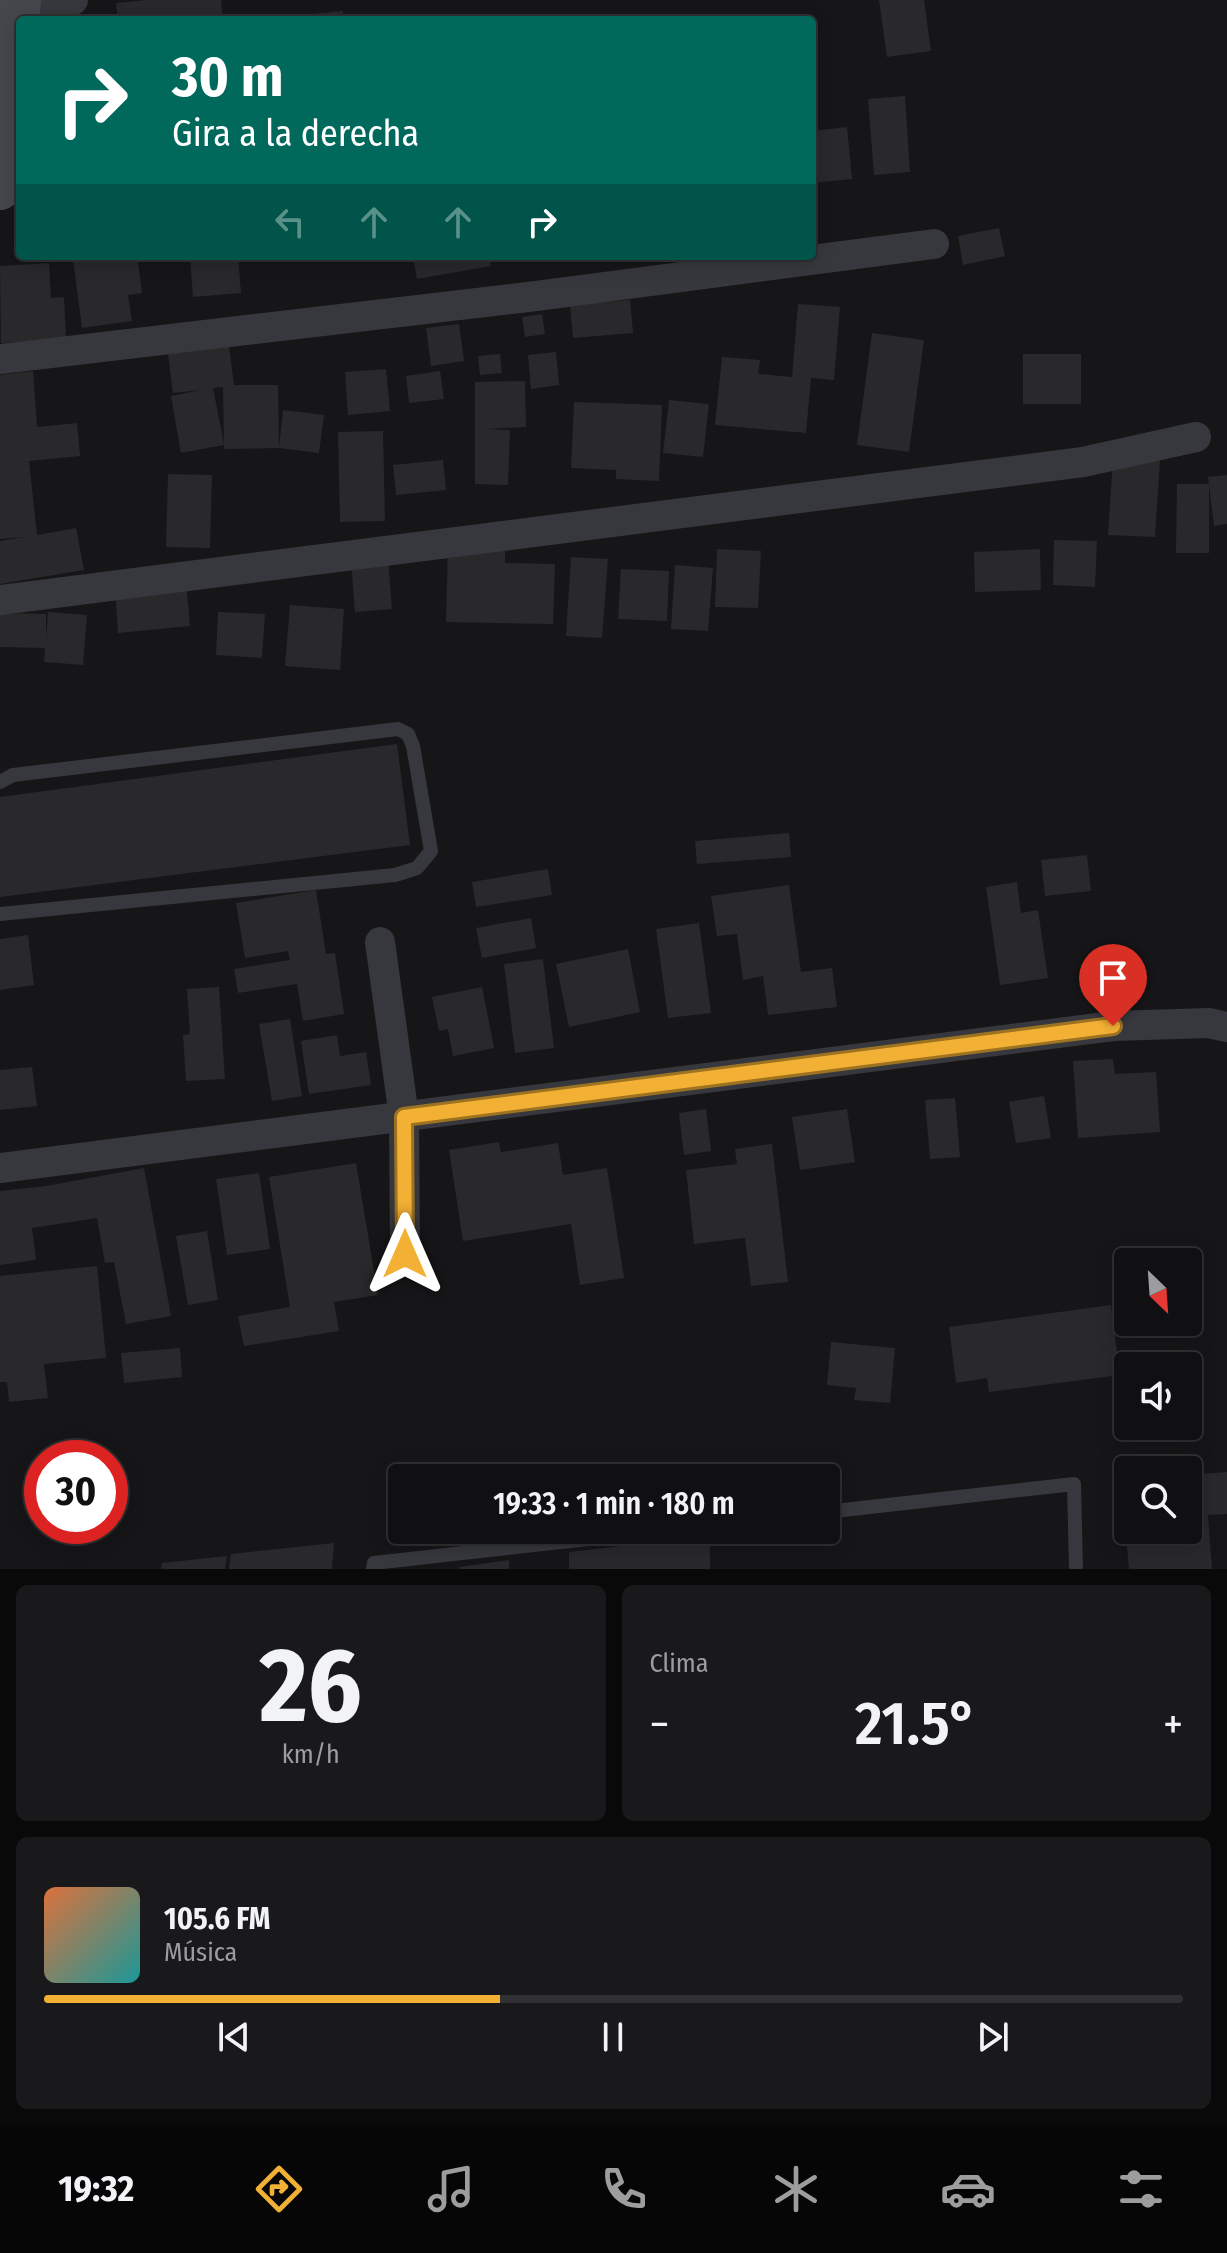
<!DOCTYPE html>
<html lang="es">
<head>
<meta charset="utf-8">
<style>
	:root { --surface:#101012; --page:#19191b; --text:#f1f3f6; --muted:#9c9d9f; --line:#303032; --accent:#f2b134 }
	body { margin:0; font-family:"Fira Sans Condensed",sans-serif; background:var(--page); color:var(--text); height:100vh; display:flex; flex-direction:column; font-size:30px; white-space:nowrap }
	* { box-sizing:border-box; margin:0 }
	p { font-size:26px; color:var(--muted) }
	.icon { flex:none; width:44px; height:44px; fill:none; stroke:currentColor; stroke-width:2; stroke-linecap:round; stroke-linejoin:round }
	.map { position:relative; height:1569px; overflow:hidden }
	.side { display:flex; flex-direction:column; gap:16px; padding:16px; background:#09090a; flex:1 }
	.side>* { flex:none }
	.guide { position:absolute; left:16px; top:16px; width:800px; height:244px; border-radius:8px; box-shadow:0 4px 20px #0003,0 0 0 2px var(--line); background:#00695c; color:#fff; overflow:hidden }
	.needle { width:52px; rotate:155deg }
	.buttons { position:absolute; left:1114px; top:1248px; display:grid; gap:16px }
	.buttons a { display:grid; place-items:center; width:88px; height:88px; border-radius:8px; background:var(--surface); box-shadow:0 4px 20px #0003,0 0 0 2px var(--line); font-size:40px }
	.speed { position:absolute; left:24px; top:1440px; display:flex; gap:16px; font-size:40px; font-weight:700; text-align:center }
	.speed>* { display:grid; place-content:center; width:104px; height:104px; border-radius:50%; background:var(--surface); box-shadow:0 4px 20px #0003,0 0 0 2px var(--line); line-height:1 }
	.speed .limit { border:12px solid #d22; background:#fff; color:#111 }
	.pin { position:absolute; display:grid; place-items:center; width:68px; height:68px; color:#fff; margin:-82px -34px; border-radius:50% 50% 50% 0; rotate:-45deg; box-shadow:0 0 8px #0007 }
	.pin .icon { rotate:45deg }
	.me { position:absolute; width:88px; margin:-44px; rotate:0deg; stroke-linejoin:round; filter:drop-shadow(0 0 6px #0008) }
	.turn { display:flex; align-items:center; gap:28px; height:168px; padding:0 24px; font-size:36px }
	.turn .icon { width:104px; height:104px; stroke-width:2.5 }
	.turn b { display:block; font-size:56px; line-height:68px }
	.lanes { display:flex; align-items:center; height:76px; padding:0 24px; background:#0003; justify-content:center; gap:40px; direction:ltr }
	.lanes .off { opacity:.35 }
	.big { font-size:60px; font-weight:600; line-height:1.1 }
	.side .card { flex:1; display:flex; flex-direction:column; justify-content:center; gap:12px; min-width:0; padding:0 28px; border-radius:12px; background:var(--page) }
	.side .dial { align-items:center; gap:0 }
	.dial b { font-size:104px; line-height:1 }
	.song { display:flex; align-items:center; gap:24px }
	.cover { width:96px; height:96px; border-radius:12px; background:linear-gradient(135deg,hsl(20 70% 55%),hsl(180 70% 35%)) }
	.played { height:8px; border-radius:4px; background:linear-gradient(90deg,var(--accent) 40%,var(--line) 40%) }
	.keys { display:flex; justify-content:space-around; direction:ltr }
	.heat { display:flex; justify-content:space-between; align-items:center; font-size:44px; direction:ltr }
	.side .tiles { flex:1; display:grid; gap:16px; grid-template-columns:1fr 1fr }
	.card:last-child { grid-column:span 2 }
	.trip { position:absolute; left:388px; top:1464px; width:452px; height:80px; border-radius:8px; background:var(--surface); box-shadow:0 4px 20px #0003,0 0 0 2px var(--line); font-weight:600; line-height:80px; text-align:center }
	.menu { display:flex; height:128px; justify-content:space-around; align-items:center; background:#060607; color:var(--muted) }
	.menu .icon { width:56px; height:56px }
	.menu .selected { color:var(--accent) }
	.menu b { font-size:36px; color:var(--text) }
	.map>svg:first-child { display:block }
</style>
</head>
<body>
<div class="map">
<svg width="1227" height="1569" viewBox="0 0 1227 1569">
	<rect width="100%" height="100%" fill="#161618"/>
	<path fill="#29292c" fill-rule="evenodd" d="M147,0h74l2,20h-105l-2,-17z
		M879,0h45l7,51 -44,6z
		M343,11v9h-52v-4z
		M905,96l5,76 -36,3 -6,-76z
		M847,127l5,52 -40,4v-52z
		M999,228l6,28 -42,9 -5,-29z
		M48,256h89l5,37 -14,2 4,26 -50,7 -9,-69 -24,3z
		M190,256h48l3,37 -48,4z
		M413,256h76l2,10 -74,13z
		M49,263l2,35 13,-1 2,42 -65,4 -1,-77z
		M630,300l3,33 -60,5 -3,-33z
		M798,304l42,3 -6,73 -23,-2 -5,55 -91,-8 7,-68 38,3 -2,14 34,3z
		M542,314l3,20 -20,3 -3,-20z
		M459,324l5,37 -33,5 -5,-38z
		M872,333l52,7 -15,112 -52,-7z
		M229,346l5,39h44l1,63 -55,1v-4l-43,8 -10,-57 30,-6 -28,3 -5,-39zM223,387l1,57 -11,-56z
		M556,352l3,33 -28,4 -3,-34z
		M500,354l2,19 -22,2 -2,-19z
		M1023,354h58v50h-58z
		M386,369l4,42 -42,4 -3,-43z
		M33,371l4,56 40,-4 3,33 -51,5 8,74 39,-7 8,42 -84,14v-43l25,-4 -25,2v-164z
		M440,371l4,28 -35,4 -3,-27z
		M525,381l1,46 -40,2 24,1 -2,55 -33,-1v-102z
		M669,400l40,4 -6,53 -40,-4z
		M574,402l88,3 -3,76 -43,-2v-9l-45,-2z
		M283,410l41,5 -5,38 -40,-5z
		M383,431l2,90 -45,1 -2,-90z
		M1113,458l47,3 -5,76 -47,-2z
		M443,460l3,30 -50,5 -3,-30z
		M168,474l44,1 -2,73 -44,-1z
		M1227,475v49l-13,2 -6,-49z
		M1177,484h32v69h-33z
		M1054,540l43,1 -2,46 -42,-2z
		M448,546l57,1v16l50,1 -2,60 -107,-2z
		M717,549l44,2 -3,57 -43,-1z
		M1040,549l1,41 -66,2 -1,-40z
		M571,557l37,2 -6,79 -36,-2z
		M388,559l4,50 -37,3 -4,-50z
		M675,565l38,3 -5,63 -37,-2z
		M621,569l48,2 -2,50 -49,-2z
		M186,581l4,45 -72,7 -3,-45z
		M290,605l54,4 -4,61 -55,-4z
		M48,612l39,3 -4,50 -39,-3 1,-14 -45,-1v-34l46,1v26z
		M218,612l47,2 -3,44 -46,-3z
		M397,744l13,101 -410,52v-100z
		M789,833l2,24 -94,7 -2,-23z
		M1087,855l4,36 -46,5 -4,-36z
		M548,869l4,26 -76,12 -4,-25z
		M1017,882l4,31 17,-3 10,68 -48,7 -14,-98z
		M789,885l12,87 31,-4 5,39 -69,8 -5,-39 -20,4 -6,-46 -20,2 -6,-40z
		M316,890l10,64 9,-1 9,61 -41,7 -6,-37 -59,9 -4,-24 56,-9 -2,-9 -43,7 -9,-55z
		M531,918l5,30 -54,10 -6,-30z
		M699,923l12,90 -43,5 -12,-89z
		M28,935l6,50 -34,5v-51z
		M628,949l12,63 -71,15 -13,-63z
		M543,959l11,89 -39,5 -11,-89z
		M219,987l6,92 -39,2 -3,-46 7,-1 -3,-45z
		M482,987l12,61 -41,8 -5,-27 -9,2 -7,-34z
		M290,1019l12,77 -30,5 -13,-77z
		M337,1035l3,21 26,-4 5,33 -62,9 -8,-53z
		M1113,1059l2,15 41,-2 4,60 -82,6 -5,-77z
		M32,1067l5,39 -37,4v-40z
		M1044,1096l7,42 -35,5 -7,-41z
		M955,1098l5,59 -30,2 -5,-59z
		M706,1109l5,42 -27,4 -5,-42z
		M847,1109l8,53 -55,8 -8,-53z
		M499,1142l2,10 57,-9 5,32 44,-7 17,110 -44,7 -9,-61 -108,17 -14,-91z
		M772,1144l16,138 -37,4 -6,-48 -51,6 -8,-74 51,-6 -2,-15z
		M356,1163l22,132 -44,7 5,29 -95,15 -6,-30 52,-9 -21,-130z
		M144,1168l27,148 -45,8 -12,-62 -9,1 -8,-45 -65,10 4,32 -36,5v-74l46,-5z
		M259,1173l11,76 -43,6 -11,-76z
		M207,1231l11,69 -30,5 -12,-69z
		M97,1266l9,92 -62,6 4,34 -39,4 -2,-20h-7v-106z
		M1111,1305l9,70 -131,17 -2,-14 -31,5 -7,-56z
		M831,1342l64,6 -5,55 -36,-3 2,-12 -29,-3z
		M180,1348l2,29 -58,6 -3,-30z
		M1227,1472v42l-19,1 4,54h-83l-8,-89h7v50h60v-55z
		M710,1536v33h-141v-17z
		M334,1543l-2,26h-103l2,-15z
		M227,1556l-2,13h-64l1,-6z
		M509,1560v9h-50v-2z"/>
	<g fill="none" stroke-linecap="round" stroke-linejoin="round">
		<path stroke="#37383d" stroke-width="14" d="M0,782l13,-7 385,-46 10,5 5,12 18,105 -14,17 -22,7 -395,39
			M826,1512l248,-28 2,85
			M373,1569l1,-6 294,-33"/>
		<path stroke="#37383d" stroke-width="30" d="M19,8l54,-8
			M0,359l536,-63 398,-52
			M0,600l1083,-138 113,-25
			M380,942l24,175 1,137
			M0,1168l1113,-142 96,-3 18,4"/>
		<path stroke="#45474d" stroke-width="42" d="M0,189l20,-189"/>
	</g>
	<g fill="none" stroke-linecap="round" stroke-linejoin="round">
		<g stroke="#9d7322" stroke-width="20">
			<path id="route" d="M405,1254l-1,-137 709,-91"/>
		</g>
		<use href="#route" stroke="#f2b134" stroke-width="14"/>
	</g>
</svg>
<div class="buttons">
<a><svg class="needle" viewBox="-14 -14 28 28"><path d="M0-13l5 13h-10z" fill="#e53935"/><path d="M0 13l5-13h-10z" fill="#9c9d9f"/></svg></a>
<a><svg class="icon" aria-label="sound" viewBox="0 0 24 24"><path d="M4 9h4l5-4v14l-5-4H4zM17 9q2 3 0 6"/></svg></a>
<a><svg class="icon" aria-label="search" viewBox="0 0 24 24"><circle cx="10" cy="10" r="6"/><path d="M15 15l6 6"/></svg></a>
</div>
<div class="speed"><div class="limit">30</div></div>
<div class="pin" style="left:1113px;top:1026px;background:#d93025"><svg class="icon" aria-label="arrive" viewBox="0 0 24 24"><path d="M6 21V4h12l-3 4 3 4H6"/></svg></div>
<svg class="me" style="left:405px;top:1254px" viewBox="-20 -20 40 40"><path d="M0-17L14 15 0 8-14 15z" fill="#f2b134" stroke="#fff" stroke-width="4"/></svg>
<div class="trip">19:33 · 1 min · 180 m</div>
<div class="guide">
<div class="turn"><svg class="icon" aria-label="right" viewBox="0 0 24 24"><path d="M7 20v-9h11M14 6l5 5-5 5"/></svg><div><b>30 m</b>Gira a la derecha</div></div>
<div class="lanes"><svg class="icon off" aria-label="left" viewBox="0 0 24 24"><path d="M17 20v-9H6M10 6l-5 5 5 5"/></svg><svg class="icon off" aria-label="ahead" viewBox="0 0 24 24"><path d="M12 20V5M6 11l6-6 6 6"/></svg><svg class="icon off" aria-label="ahead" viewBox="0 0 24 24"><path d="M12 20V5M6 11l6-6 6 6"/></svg><svg class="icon" aria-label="right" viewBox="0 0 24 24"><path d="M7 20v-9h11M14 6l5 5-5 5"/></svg></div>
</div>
</div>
<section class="side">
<div class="tiles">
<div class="card dial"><b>26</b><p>km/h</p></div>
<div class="card"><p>Clima</p>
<div class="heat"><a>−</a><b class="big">21.5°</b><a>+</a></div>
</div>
<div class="card">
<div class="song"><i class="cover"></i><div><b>105.6 FM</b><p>Música</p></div></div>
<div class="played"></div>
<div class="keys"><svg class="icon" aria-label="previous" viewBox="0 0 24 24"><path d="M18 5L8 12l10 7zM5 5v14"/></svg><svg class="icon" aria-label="pause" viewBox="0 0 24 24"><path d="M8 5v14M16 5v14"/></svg><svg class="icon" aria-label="next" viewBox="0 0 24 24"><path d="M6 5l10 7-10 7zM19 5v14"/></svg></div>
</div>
</div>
</section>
<nav class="menu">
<b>19:32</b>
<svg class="icon selected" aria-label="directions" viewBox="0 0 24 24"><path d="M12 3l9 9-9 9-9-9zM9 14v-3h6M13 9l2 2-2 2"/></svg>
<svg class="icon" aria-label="music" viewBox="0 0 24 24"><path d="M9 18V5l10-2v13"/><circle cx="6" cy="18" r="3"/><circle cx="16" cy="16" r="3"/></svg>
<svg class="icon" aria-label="phone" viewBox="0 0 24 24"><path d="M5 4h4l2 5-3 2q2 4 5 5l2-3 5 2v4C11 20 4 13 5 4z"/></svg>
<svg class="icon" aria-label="climate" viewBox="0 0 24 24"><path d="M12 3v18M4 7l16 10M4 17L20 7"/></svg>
<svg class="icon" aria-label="car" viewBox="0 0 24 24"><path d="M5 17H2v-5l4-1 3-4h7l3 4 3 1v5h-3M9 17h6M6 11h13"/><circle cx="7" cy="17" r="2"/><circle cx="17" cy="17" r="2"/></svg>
<svg class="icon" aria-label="filters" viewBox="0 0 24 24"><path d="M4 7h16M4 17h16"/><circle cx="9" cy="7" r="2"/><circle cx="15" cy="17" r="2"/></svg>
</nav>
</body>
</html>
